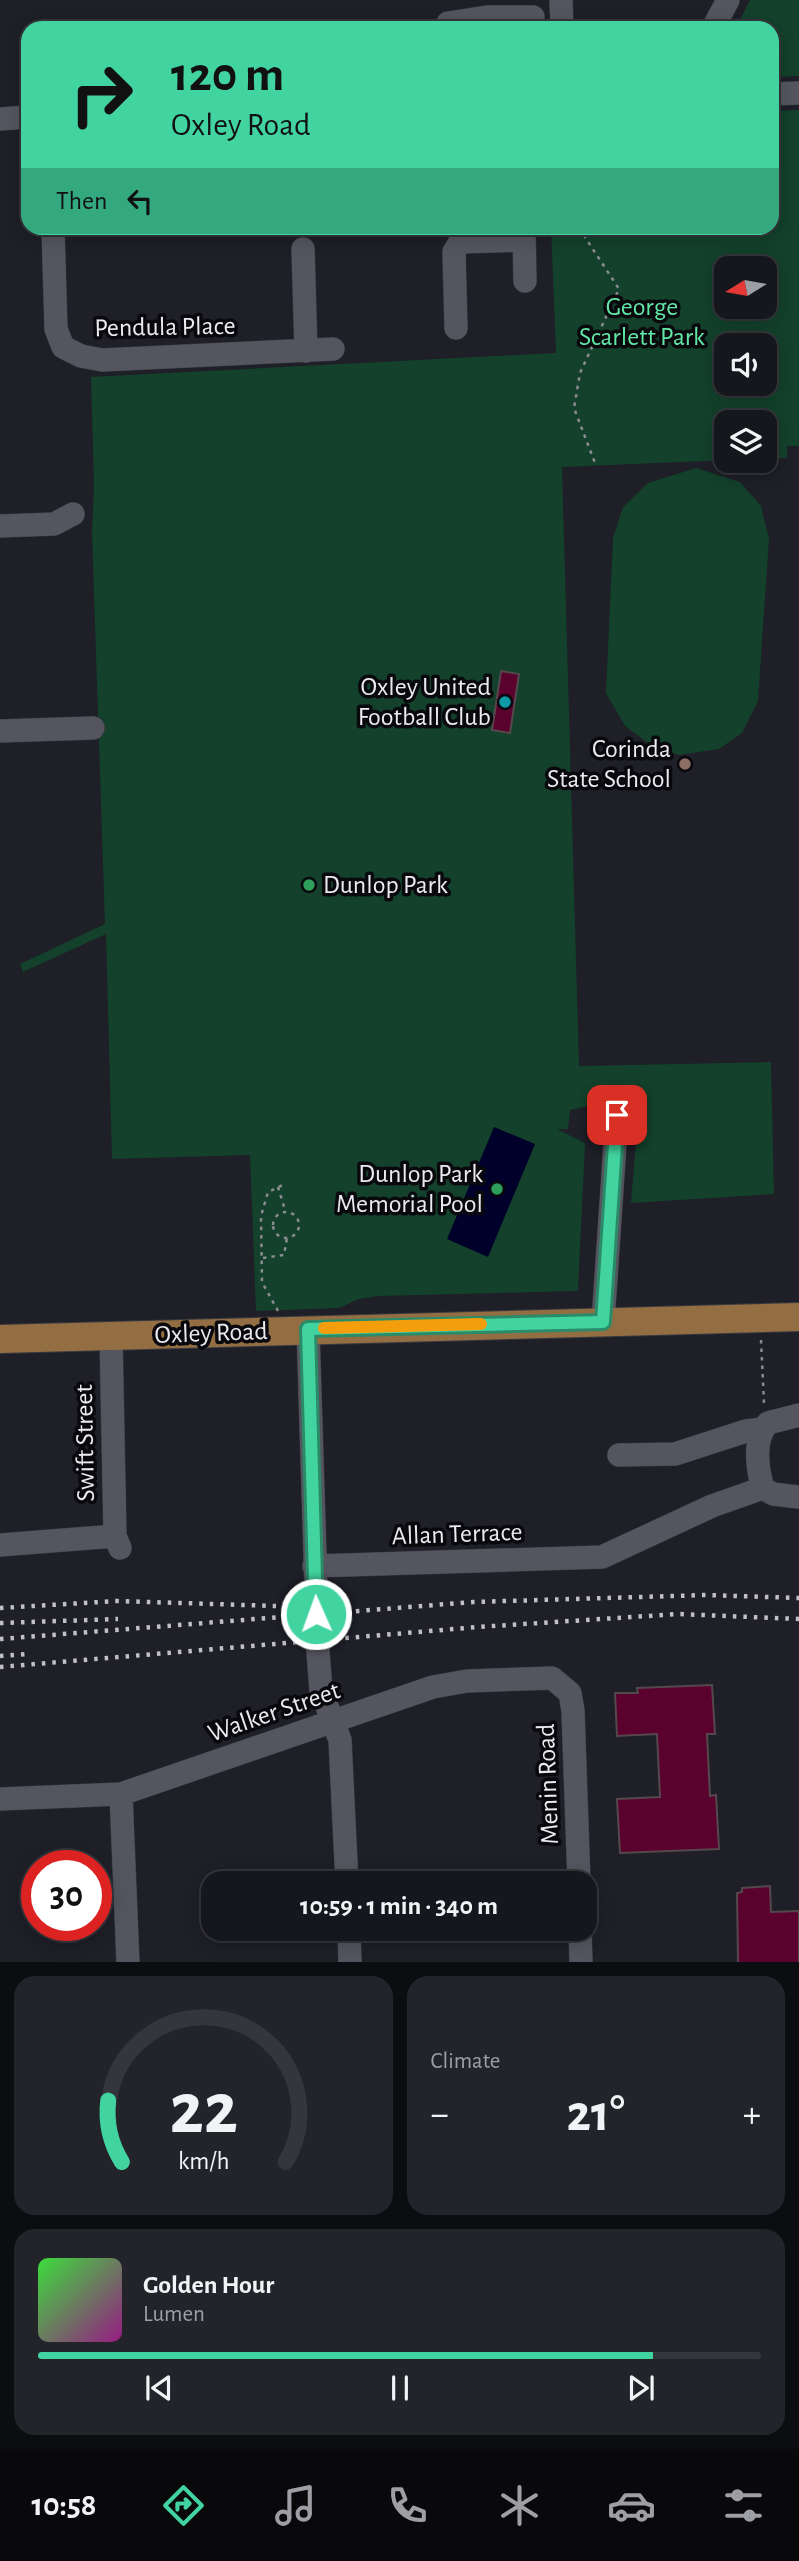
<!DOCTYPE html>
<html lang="en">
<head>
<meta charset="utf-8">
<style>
	:root { --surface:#16171d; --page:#23242a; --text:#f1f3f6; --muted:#9e9fa4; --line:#35363b; --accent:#42d4a0 }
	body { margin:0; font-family:"Alegreya Sans",sans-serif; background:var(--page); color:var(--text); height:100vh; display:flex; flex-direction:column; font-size:26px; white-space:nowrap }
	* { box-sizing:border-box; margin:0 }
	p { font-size:23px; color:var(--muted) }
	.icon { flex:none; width:38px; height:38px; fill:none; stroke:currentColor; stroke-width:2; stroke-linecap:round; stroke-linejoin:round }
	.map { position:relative; height:1962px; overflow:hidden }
	.side { display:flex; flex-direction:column; gap:14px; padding:14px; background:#0c0d10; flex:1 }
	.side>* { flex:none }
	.guide { position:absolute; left:21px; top:21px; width:758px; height:214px; border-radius:21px; box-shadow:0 4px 18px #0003,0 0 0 2px var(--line); background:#42d4a0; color:#111; overflow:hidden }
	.needle { width:46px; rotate:259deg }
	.controls { position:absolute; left:714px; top:256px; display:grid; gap:14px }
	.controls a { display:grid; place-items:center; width:63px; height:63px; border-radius:14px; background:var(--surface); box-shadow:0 4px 18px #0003,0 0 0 2px var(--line); font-size:35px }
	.speed { position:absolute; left:21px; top:1850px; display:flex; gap:14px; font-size:35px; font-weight:700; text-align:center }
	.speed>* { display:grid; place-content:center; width:91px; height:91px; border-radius:50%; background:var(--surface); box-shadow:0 4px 18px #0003,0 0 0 2px var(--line); line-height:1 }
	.speed .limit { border:10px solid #d22; background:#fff; color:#111 }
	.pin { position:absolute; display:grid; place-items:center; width:60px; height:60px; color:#fff; margin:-30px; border-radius:14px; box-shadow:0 4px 10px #0006 }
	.me { position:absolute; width:77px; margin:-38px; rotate:358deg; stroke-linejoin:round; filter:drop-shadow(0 0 5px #0008) }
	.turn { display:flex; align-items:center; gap:24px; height:147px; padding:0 35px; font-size:32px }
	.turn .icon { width:91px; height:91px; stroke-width:2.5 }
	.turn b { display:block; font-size:49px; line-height:60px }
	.then { display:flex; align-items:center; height:66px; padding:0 35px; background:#0003; gap:14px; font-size:26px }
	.big { font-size:52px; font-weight:700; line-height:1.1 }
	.side .tile { flex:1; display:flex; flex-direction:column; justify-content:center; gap:10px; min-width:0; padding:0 24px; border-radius:21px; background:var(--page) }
	.side .dial { align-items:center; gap:0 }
	.dial svg { height:182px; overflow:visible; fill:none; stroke:var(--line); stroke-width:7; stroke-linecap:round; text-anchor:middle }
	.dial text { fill:var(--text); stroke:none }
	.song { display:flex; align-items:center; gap:21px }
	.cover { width:84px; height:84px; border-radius:10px; background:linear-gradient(135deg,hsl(120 70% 55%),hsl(310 70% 35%)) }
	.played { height:7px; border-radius:4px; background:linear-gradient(90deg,var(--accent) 85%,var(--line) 85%) }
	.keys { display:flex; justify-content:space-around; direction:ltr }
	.heat { display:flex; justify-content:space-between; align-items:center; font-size:38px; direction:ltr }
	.side .tiles { flex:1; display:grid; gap:14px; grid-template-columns:1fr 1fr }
	.tile:last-child { grid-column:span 2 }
	.trip { position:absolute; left:201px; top:1871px; width:396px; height:70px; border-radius:21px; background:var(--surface); box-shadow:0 4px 18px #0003,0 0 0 2px var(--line); font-weight:700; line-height:70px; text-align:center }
	.dock { display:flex; height:112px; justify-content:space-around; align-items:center; background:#09090c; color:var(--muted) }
	.dock .icon { width:49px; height:49px }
	.dock .selected { color:var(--accent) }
	.dock b { font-size:32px; color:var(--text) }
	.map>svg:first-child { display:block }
</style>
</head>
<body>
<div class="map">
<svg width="799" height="1963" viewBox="0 0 799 1963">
	<rect width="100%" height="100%" fill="#1e1f27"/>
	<path fill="#13412b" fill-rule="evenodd" d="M750,0h49v76l-27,1v-49h-36z
		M799,110v336h-12v12l-22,1v-37h-39v38h3l-167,7 17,599 192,-4 3,132 -143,9 5,-61 -6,-17 1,-14 -43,-5 -18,4 -2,19h-11l28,14 -7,148 -200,5 -19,3 -20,9 -83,3 -6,-156 -138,4 -6,-225 -83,38 -3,-8 85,-40 -13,-391 2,-47 -3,-109 465,-24 -5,-125h221v-117zM726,268h39v38h-39zM726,345h39v38h-39z
		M696,468l44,14 21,24 8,33 -11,162 -16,32 -23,16 -40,6 -28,-10 -26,-19 -19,-33 7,-155 10,-31 25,-24z"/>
	<path fill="#00002a" d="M494,1127l41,17 -47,113 -41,-18z"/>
	<path fill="#5a022d" stroke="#54484c" stroke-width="2" d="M501,671l18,3 -9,59 -18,-3z
		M712,1685l3,49h-8l3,62 6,-1 3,54 -99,4 -3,-54 43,-2 -3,-63 -40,2 -2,-43h23l-1,-5z
		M770,1886l1,26 28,-1v52h-61l-1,-70 5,-1v-4z"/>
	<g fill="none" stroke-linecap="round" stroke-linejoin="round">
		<g stroke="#3a3a41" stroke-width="24">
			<path id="minor" d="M561,0l1,28
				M448,23l39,-6h46
				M713,28l15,-28
				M772,94l27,-1
				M0,119l28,-2
				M53,228l3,101 7,18 18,9 21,4 231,-11
				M524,228l1,53
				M303,249l3,102
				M456,328l-2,-76 6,-10 63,-2
				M0,526l54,-2 19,-10
				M0,731l93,-3
				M603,1322l14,-207
				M308,1329l10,323 3,39 19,49 7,143
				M111,1336l4,200 5,12
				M799,1415l-31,8c-15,16 -11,45 -5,65l10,6 26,3
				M619,1455l56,-1 71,-23 17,-2
				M0,1545l115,-9
				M314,1566l288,-9 110,-51 51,-18
				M121,1794l7,169
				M0,1799l121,-5 312,-107 34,-6 85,-3 18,15 3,18 6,172
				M349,1928l1,35
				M580,1928l1,35"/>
		</g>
		<g stroke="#3a3a41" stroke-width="30">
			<path id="major" d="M0,1339l799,-22"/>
		</g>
		<path stroke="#8b8b92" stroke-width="2.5" stroke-dasharray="3.5 5" stroke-linecap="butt" d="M579,228l40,61 -39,84 -6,35 21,55
			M278,1187l7,23
			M273 1225a13 13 0 1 1 26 0a13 13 0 1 1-26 0Z
			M263,1258l21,-3 3,-17
			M278,1311l-16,-29 -1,-66 7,-24 15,-7
			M761,1340l3,63"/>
		<use href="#minor" stroke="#54555f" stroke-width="23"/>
		<use href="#major" stroke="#946e43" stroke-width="28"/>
		<path stroke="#c0c0c6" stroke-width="4.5" stroke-dasharray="3.5 7" stroke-linecap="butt" d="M0,1608l117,-7 159,5
			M0,1623l118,-4
			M0,1639l473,-37 233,-7 93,3
			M0,1656l28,-2
			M0,1667l478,-40 200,-13 121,5"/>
	</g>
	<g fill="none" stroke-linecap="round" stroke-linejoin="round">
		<g stroke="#2b8a68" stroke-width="18">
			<path id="route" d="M316,1614l-8,-285 295,-7 14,-207"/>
		</g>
		<use href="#route" stroke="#42d4a0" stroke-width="12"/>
		<path stroke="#f59e0b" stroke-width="12" d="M324,1328l157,-4"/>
	</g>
	<circle fill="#0f9aa8" stroke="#09090d" stroke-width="2.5" cx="505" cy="702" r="7"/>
	<circle fill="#8d6e63" stroke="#09090d" stroke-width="2.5" cx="685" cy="764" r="7"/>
	<g fill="#2e9e5b" stroke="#09090d" stroke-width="2.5">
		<circle cx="309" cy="885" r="7"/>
		<circle cx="497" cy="1189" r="7"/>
	</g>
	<g text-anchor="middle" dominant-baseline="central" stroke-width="7" stroke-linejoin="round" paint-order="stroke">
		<g font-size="26" fill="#61e7a6" stroke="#09090d">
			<text x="642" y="307">George<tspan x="642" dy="30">Scarlett Park</tspan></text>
		</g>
		<g font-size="26" fill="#eaeaf0" stroke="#09090d">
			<text transform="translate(165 327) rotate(-1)">Pendula Place</text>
			<text transform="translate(211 1333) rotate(-2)">Oxley Road</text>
			<text transform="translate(85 1443) rotate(-91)">Swift Street</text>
			<text transform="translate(457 1534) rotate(-2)">Allan Terrace</text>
			<text transform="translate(274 1712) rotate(-19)">Walker Street</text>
			<text transform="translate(548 1784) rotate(-92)">Menin Road</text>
		</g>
		<g font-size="26" fill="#eaeaf0" stroke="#09090d" text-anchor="end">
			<text x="491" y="687">Oxley United<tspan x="491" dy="30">Football Club</tspan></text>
			<text x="671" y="749">Corinda<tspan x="671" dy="30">State School</tspan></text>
			<text x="323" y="885" text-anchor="start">Dunlop Park</text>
			<text x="483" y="1174">Dunlop Park<tspan x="483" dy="30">Memorial Pool</tspan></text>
		</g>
	</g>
</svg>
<div class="controls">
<a><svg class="needle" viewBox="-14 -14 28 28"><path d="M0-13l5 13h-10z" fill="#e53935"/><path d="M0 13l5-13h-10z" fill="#9e9fa4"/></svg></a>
<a><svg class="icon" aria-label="sound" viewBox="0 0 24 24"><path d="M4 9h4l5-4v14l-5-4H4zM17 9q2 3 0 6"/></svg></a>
<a><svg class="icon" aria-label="layers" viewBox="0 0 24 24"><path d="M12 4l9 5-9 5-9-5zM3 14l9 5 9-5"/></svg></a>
</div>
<div class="speed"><div class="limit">30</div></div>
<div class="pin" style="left:617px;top:1115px;background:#d93025"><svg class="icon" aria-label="arrive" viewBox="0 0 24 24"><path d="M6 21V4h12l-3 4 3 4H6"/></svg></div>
<svg class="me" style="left:316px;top:1614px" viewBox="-20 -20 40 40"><circle r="17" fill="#42d4a0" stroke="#fff" stroke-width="3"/><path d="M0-11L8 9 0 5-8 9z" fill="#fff"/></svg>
<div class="trip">10:59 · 1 min · 340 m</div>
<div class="guide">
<div class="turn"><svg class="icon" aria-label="right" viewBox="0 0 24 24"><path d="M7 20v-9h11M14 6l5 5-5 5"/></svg><div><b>120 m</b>Oxley Road</div></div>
<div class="then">Then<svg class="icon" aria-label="left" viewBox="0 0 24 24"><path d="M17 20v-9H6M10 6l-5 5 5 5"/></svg></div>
</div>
</div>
<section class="side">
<div class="tiles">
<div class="tile dial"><svg viewBox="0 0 100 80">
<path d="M14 69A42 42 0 1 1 86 69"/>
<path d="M14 69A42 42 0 0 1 8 42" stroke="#42d4a0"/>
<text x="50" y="56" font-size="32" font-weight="700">22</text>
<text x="50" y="72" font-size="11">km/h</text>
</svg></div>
<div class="tile"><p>Climate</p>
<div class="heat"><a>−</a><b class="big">21°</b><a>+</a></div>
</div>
<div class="tile">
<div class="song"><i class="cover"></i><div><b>Golden Hour</b><p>Lumen</p></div></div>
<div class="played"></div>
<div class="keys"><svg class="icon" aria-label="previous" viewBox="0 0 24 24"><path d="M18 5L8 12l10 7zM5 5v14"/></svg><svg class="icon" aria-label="pause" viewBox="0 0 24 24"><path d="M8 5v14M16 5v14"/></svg><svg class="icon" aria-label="next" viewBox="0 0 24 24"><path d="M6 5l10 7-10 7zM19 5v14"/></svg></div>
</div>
</div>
</section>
<nav class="dock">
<b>10:58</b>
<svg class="icon selected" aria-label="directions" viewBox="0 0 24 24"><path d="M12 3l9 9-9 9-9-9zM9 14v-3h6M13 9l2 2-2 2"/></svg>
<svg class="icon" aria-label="music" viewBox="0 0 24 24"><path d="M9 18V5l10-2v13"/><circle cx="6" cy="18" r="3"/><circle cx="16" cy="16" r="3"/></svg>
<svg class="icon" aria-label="phone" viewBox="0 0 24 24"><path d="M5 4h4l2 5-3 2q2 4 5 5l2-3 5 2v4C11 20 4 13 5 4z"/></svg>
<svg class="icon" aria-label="climate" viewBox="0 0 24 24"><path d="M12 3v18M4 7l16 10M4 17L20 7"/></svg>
<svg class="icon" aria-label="car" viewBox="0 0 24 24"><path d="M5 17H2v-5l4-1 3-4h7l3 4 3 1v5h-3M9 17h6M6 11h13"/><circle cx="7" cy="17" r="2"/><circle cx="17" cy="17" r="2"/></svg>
<svg class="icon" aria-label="filters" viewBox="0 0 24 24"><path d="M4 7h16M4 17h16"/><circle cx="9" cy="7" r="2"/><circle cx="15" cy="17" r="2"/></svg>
</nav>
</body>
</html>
